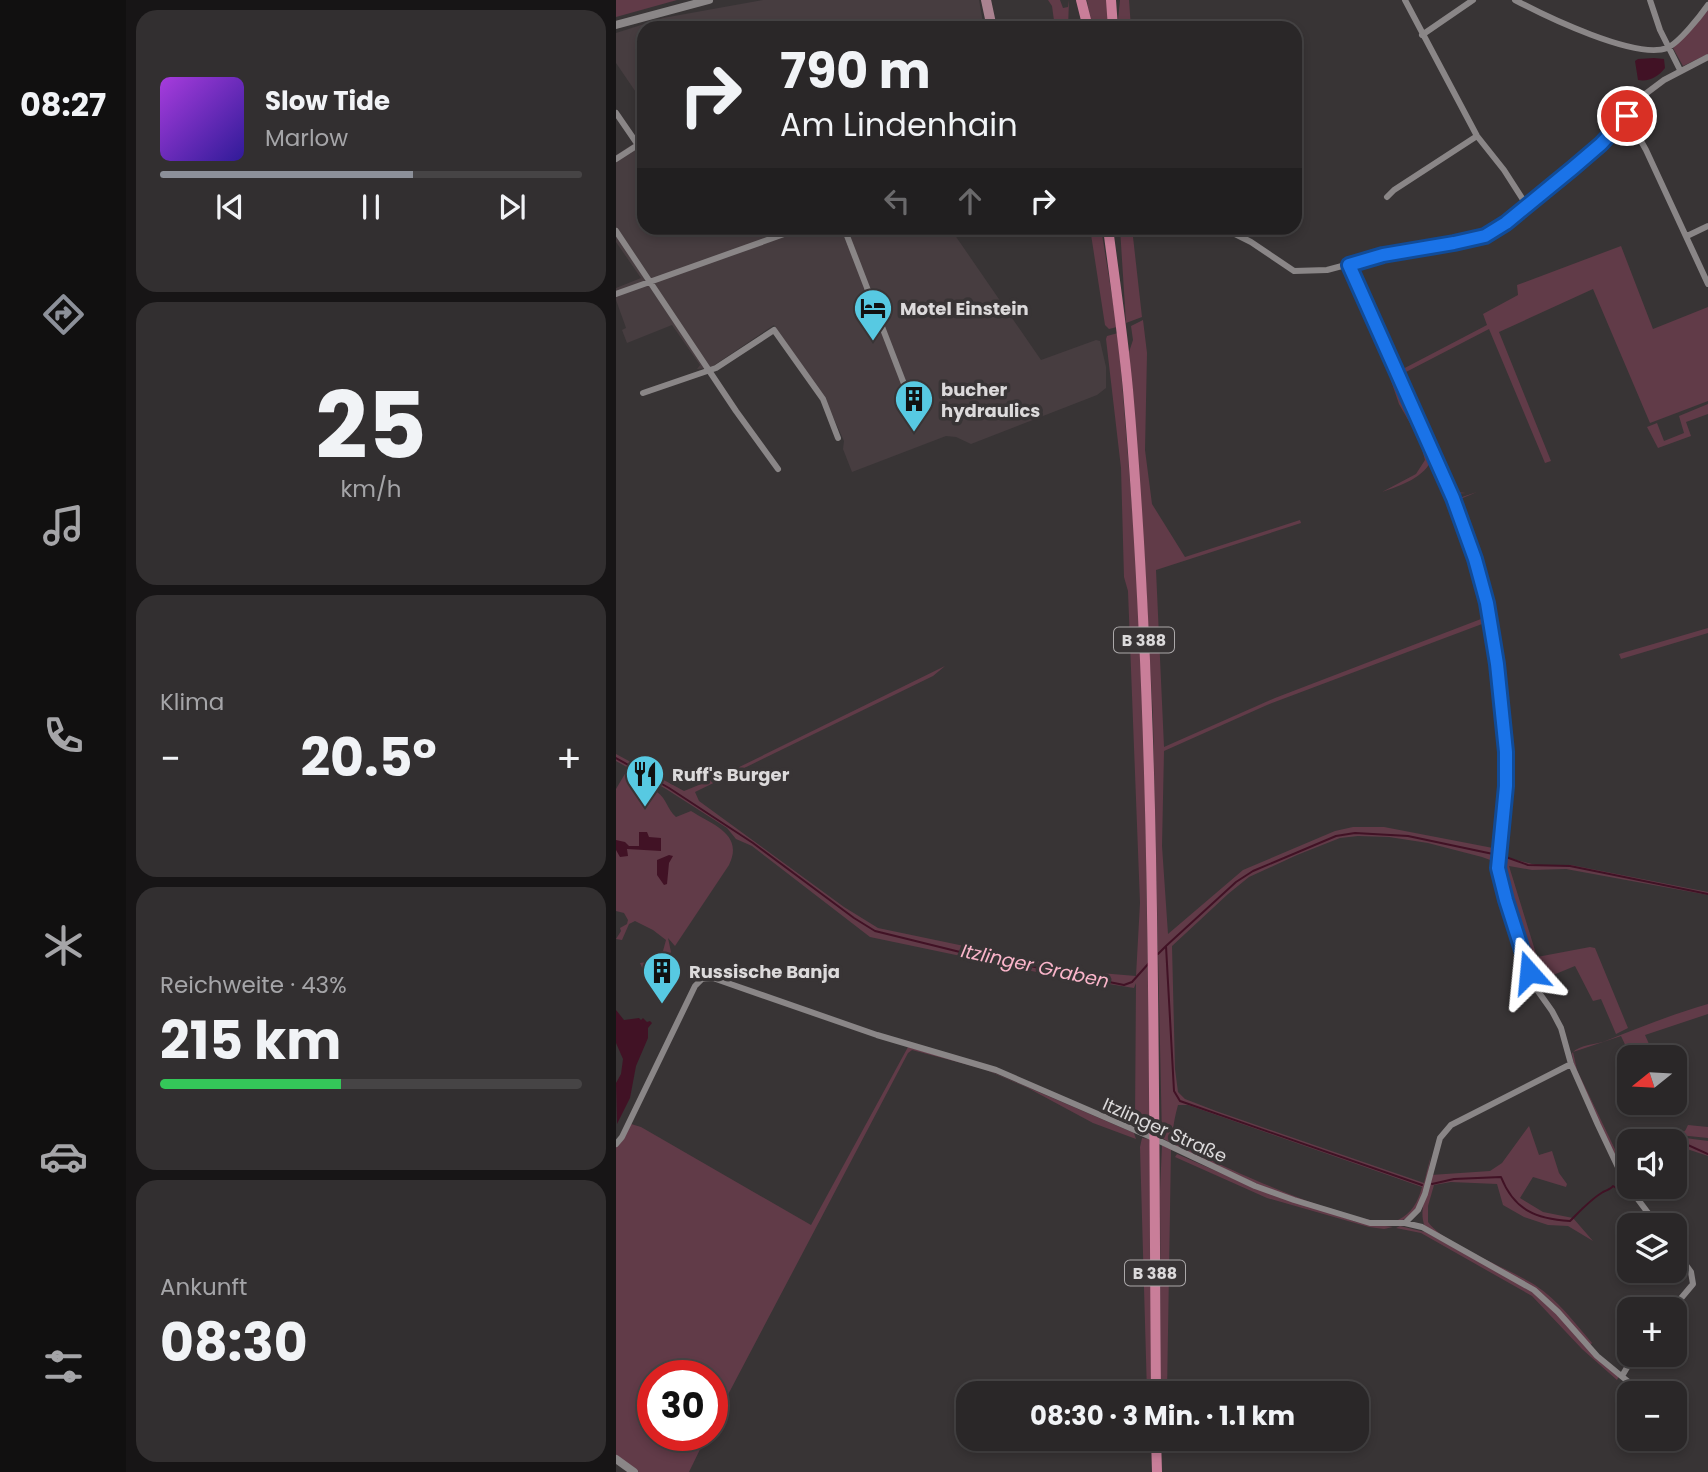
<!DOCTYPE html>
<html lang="de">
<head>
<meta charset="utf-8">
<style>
	:root { --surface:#2a2728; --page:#322f30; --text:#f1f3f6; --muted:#a5a5a8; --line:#464445; --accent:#8c9099 }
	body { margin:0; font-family:Poppins,sans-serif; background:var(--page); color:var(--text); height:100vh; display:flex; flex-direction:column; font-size:26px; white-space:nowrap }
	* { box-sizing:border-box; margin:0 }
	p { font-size:23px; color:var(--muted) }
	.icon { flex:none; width:38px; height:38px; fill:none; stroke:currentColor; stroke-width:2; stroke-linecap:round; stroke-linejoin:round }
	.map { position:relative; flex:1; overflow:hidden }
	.drawer { display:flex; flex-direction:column; gap:10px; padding:10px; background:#171516; width:490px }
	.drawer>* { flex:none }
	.top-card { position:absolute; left:21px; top:21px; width:665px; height:214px; border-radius:21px; box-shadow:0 4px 10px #0003,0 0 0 2px var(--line); background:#2a2728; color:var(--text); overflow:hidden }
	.needle { width:46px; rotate:252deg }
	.buttons { position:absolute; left:1001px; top:1045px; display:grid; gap:14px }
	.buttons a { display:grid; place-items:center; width:70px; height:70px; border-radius:14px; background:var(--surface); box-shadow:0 4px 10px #0003,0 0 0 2px var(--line); font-size:35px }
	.speed { position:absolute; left:21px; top:1360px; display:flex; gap:14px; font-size:35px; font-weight:700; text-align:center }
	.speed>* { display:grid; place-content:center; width:91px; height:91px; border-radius:50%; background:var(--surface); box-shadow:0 4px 10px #0003,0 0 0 2px var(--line); line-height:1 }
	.speed .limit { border:10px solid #d22; background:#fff; color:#111 }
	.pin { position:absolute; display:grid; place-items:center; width:60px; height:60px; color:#fff; margin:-30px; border:4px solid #fff; border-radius:50%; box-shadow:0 2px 7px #0007 }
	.me { position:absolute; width:77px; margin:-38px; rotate:342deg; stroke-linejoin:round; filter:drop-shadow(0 0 5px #0008) }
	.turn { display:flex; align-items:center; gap:24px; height:147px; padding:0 28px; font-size:32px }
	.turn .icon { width:91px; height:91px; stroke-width:2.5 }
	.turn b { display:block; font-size:49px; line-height:60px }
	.lanes { display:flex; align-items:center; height:66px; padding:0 28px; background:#0003; justify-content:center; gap:35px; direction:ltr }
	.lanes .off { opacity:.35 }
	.big { font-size:52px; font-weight:700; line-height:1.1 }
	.drawer .tile { flex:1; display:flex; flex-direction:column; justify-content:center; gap:10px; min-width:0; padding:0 24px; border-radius:21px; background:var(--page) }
	.drawer .dial { align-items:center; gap:0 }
	.dial b { font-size:91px; line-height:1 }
	.song { display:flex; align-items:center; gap:21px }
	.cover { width:84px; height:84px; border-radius:10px; background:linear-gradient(135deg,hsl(280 70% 55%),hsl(250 70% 35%)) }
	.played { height:7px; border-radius:4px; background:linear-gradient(90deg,var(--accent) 60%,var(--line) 60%) }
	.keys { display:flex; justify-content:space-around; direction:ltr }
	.heat { display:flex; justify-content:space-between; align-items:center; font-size:38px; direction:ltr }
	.charge { height:10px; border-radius:5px; background:linear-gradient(90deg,#34c759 43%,var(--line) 0) }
	.trip { position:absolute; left:340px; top:1381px; width:413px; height:70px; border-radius:21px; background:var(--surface); box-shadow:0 4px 10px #0003,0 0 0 2px var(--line); font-weight:700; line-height:70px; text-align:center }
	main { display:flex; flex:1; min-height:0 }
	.menu { display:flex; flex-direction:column; width:126px; justify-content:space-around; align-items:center; background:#111010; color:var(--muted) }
	.menu .icon { width:49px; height:49px }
	.menu .on { color:var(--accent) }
	.menu b { font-size:32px; color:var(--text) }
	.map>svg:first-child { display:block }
</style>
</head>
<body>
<main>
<nav class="menu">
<b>08:27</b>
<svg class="icon on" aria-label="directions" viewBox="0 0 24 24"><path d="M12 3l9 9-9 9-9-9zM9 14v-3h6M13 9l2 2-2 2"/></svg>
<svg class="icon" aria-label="music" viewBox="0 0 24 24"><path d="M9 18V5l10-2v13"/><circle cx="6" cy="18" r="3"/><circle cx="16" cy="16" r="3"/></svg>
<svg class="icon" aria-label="phone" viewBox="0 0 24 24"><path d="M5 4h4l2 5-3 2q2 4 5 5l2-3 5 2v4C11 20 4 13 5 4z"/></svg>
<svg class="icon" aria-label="climate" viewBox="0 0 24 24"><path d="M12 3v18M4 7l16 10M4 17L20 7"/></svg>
<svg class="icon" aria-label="car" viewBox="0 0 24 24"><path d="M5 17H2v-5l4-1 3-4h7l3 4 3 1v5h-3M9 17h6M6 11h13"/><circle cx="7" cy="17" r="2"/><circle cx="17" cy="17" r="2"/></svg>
<svg class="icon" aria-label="filters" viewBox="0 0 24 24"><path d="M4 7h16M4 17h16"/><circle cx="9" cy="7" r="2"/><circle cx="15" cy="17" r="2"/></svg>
</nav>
<section class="drawer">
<div class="tile">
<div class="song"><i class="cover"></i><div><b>Slow Tide</b><p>Marlow</p></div></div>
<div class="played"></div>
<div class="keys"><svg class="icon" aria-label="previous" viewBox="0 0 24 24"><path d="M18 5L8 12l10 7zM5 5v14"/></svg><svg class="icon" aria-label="pause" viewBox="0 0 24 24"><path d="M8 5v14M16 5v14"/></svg><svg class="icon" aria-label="next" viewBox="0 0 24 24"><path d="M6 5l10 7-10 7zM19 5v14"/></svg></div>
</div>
<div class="tile dial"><b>25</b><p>km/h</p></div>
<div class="tile"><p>Klima</p>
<div class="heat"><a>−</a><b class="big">20.5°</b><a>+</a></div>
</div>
<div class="tile"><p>Reichweite · 43%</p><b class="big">215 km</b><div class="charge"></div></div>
<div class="tile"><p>Ankunft</p><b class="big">08:30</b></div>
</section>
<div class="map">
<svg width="1092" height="1472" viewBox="0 0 1092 1472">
	<rect width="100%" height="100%" fill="#383435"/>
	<path fill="#473d40" d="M147,0h216l5,28h-340v76l-28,-41v-30l47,-15z
		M28,137v91h306l91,132 55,-20 4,1 6,26v21l-9,7 -126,49 -15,-7 -10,-1 -94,36 -9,-23 1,-8 -19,-42 -51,-74 -64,43 -13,1 3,-4 -28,-40 -45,18 -5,-13 4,-2 -1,-3 -9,-25v-12l25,-10 -25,-36v-87z"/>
	<path fill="#613b48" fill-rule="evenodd" d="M0,0h61l-61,17z
		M432,0h12l3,8 5,-1 1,-7 -1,28h-13l-3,-22z
		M471,0h20l3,28h-19z
		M504,0h9l2,28h-12l-1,-8z
		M1092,10v44l-25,12 -10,-18z
		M474,228h11l16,99 -8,2 -4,-4z
		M504,228h12l10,89 -16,6z
		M1005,246l32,83 55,-22v94l-58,22 -57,-134 -94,43 52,129 -6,2 -56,-134 -83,43 50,120 10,1 -13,1 -54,-123 88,-46 -4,-11 35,-19 -1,-10z
		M527,320l4,33 -2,97 7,54 33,53 115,-37 1,3 -145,47 8,177 111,-49 206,-79 2,-4 -24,-86 -27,-61 5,3c21,47 39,95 50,146l-4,4 5,1 2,16c6,46 14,93 14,140 -1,34 -11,67 -7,102l-4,-19 -11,-4 -54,-14 -39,-6 -31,-1 -18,2 -43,17 -48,22 -21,17 -56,52 3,123 3,23 7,7 31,12 208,72 7,-28c-4,20 -5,51 -24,63 -39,23 -206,-58 -245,-80l-9,-420 -8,-152 -16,-214 4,-12 -2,-14zM866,624c11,10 19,127 19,148 -1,25 -3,51 -8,76l-109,-21h-31l-18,4 -92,39 -75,64 -6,-88 2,-95 103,-46zM562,1105h10l234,82c-4,15 -10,26 -24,33 -29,15 -194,-61 -225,-79 -1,-11 2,-25 5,-36z
		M756,325l60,133c-6,19 -32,28 -50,34l34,-18 9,-14 -6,-21 -20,-35z
		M502,333l20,247 6,140 6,402 -1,9 -11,-4 -3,-5 1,-139 -2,5 -88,-14 -176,-37 -118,-91 -16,-7 -9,-11 -61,-39 -50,-28v-7l68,37 37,-15 224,-110 -12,10 -238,116 4,9 145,106 34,21 210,44 48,4 4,-73 -12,-312 -4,-14 -3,-109 -15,-129 1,-3z
		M1092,404v10l-22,8 5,14 -33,12 -11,-21 10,-4 7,18 20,-8 -5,-17z
		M861,492l-19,8 18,48 15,53 13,88 3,4h-4c-8,-69 -22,-129 -47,-194z
		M1092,628v5l-87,26 -2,-5z
		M10,772l33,17 -2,3c10,7 10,17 19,25l15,-6c22,14 53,23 38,54l-54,81 -7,-8 3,14 -19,22 -8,-2 -4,-9 13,-2 4,-8 6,-2 3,-11 -13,-10 -18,-9 -6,3 -7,16 -6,-1 5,-8 -1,-3 7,-4 1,-4 -4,-7 -8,-2v-122z
		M885,856l35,9h35l137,27v3l-142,-26 -34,1 -23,-4 28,91 53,-10 5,1 33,80 -12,6 -15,-35 -8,2 -18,-35 -39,16 -31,-93z
		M1092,1004v10l-63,21 4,9 -20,9 -8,-17 -48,16 4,18 46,96 6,-2 -6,4c-13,-20 -50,-94 -51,-115 8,-9 24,-8 36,-13 33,-13 65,-26 100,-36z
		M292,1047l77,22 149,64 2,6 -43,-16 -65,-35 -44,-19 -72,-19 -4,3 -196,372v-49h-59v59h54l-18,37h-50l-23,-17v-308l8,-8 7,-15 10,3 170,98z
		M1072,1125l20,2v11l-29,-3 -17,6 23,-10z
		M913,1126l10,29 13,-4 7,22 8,11 -1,3 -33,-10 -13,21 23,14 30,6 20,23 -25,-15 -20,-1 -24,-8 -21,-12 -6,-21 -46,-2 -17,3 -6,21v16c14,21 82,47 107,63 23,15 39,37 57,58l-2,2 -45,-49 -120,-69c-7,-16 2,-36 6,-52l59,-4 12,-8z
		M1062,1137l30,4v15l-33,-11v-4h-6z
		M526,1138l7,1 2,13 2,241h-6l-7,-246z
		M546,1145l9,4 -4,244h-6l-1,-202z
		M561,1154l55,24 124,44 37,5 -9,2 -15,-2 -102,-29 -92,-41z
		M784,1226l25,6 92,50 25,16 77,78 -2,4 -35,-31 -50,-53 -111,-63 -25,-5z"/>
	<path fill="#411225" d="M1038,58l10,1 1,9c-7,9 -16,14 -27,12l-3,-19 3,-2z
		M23,832h8l2,5 12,1v13l-34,-2 1,7 -8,1 -4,-7v-10l9,2 4,4h10z
		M53,855l4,1 -4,7 -2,21 -3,1 -7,-10v-15z
		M0,1010l8,10 15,-2 2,2 2,-2 4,4 3,-1 2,2 -4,5v10l-12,28 -6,32 -13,26 -1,-41 5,-9 2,-15 -7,-16z"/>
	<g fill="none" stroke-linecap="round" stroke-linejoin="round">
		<path stroke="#411225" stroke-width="2" d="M0,758l53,30 84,55 101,75 21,13 85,21 164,33 8,-3 17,-19
			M887,856l25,9 42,1 138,28
			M550,946l70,-64 17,-11 83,-35 19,-3 53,3 85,18
			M542,954l8,-8 8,145 6,10 242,84
			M1059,1141h4l29,13
			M816,1184l22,-5 47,-2c13,33 35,42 69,44 10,-10 21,-22 33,-29 4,-2 8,-3 10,-6l5,3 7,-1"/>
		<path stroke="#8a8687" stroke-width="6" d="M789,0l72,136 27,34 23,36
			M899,0c30,16 121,60 152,48 12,-5 34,-33 41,-43
			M1034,0l10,30 20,40
			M806,35l51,-35
			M0,113l22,32
			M1011,116l19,34 62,134
			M0,159l28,-18
			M771,197l7,-7 83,-54
			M228,228l62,161
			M607,228l28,14 43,29 33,-1 56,-15 102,-19 21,-13 95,-79 39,-46 24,-18 44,-23
			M0,231l120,180 42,58
			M1071,236l21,-10
			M733,265l104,233 22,61 12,44 10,61 9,88v34l-8,74 8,40 29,87 17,24 9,17 10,36 27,61 27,57 32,43
			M0,294l185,-66
			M27,393l73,-25 58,-38 49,69 15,39
			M0,1144l6,-7 73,-151 7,-7 11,-1 164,57 119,35 155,67 104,49 39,14 76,23h35l17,4 112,63 24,22 39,44 45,37
			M789,1223l13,-13 7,-16 15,-56 11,-13 120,-61
			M1056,1309l21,-25 -2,-12 -16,-22
			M1006,1376l13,-22"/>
		<path stroke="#8a8687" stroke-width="8" d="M0,25l93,-25
			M0,1459l18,13"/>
		<path stroke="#aa8290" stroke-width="10" d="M370,0l6,28"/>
		<path stroke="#c97e99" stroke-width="10" d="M465,0l7,28
			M495,0l2,28
			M492,228c7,54 15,108 20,162 29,334 25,669 28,1003
			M540,1438l1,34"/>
	</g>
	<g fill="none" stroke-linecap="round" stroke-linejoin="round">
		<g stroke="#114b97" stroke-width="18">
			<path id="route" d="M913,972l-23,-72 -8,-32 8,-82v-34l-9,-88 -10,-61 -12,-44 -22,-61 -104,-233 34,-10 71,-12 31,-7 21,-13 67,-55 28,-24 26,-28"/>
		</g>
		<use href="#route" stroke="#1a73e8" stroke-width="12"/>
	</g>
	<defs>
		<g id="hotel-pin" transform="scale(2.0125)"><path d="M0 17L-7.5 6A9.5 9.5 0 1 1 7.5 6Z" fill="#57c9e2" stroke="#383435"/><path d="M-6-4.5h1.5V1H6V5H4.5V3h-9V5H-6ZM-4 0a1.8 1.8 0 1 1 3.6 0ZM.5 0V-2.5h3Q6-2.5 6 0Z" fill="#111"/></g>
		<g id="building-pin" transform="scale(2.0125)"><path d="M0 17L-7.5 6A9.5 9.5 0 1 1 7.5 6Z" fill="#57c9e2" stroke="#383435"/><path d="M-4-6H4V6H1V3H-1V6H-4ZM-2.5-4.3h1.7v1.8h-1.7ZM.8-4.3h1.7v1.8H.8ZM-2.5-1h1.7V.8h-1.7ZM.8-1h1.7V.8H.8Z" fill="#111"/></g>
		<g id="restaurant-pin" transform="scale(2.0125)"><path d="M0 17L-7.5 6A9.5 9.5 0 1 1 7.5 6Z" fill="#57c9e2" stroke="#383435"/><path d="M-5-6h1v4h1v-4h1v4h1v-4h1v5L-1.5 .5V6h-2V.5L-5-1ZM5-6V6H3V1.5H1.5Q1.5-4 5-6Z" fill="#111"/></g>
	</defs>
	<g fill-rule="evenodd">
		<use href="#hotel-pin" x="257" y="308"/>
		<use href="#building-pin" x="298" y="399"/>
		<use href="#restaurant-pin" x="29" y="774"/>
		<use href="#building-pin" x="46" y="971"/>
	</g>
	<g text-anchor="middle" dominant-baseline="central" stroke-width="7" stroke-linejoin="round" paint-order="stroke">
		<g fill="#383435" stroke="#aba8a9" stroke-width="2">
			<rect x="498" y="627.5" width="60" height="25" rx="5"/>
			<rect x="509" y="1260.5" width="60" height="25" rx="5"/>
		</g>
		<g font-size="16" font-weight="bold" fill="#dcdadb">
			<text x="528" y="640">B 388</text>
			<text x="539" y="1273">B 388</text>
		</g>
		<g font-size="18" font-weight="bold" fill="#dcdadb" stroke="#383435" text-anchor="start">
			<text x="284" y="308">Motel Einstein</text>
			<text x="325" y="389">bucher<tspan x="325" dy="21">hydraulics</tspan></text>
			<text x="56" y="774">Ruff's Burger</text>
			<text x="73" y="971">Russische Banja</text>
		</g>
		<g font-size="18" fill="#dcdadb" stroke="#383435">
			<text transform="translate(549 1130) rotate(24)">Itzlinger Straße</text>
		</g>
		<g font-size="19" font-style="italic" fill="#fab5ca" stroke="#383435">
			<text transform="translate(419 966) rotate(12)">Itzlinger Graben</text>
		</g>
	</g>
</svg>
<div class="buttons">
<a><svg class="needle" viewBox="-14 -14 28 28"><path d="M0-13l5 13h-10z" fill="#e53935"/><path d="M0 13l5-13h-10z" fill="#a5a5a8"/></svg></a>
<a><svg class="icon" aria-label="sound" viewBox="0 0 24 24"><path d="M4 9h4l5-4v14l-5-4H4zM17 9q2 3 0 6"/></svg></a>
<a><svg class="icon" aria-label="layers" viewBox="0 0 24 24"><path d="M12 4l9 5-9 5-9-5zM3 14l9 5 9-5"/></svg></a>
<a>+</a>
<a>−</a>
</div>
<div class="speed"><div class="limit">30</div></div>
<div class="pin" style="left:1011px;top:116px;background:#d93025"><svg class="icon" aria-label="arrive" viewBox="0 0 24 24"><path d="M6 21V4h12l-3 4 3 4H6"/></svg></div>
<svg class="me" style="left:913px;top:972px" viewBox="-20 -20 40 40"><path d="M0-17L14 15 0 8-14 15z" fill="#1a73e8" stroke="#fff" stroke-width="4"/></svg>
<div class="trip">08:30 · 3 Min. · 1.1 km</div>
<div class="top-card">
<div class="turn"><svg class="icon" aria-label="right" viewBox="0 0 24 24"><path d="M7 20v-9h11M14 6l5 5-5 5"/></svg><div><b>790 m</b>Am Lindenhain</div></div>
<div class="lanes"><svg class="icon off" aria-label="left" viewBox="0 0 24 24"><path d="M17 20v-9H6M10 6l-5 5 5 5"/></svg><svg class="icon off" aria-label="ahead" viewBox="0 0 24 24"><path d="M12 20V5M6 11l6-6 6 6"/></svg><svg class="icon" aria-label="right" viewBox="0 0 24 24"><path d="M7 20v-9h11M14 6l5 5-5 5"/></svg></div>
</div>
</div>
</main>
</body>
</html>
